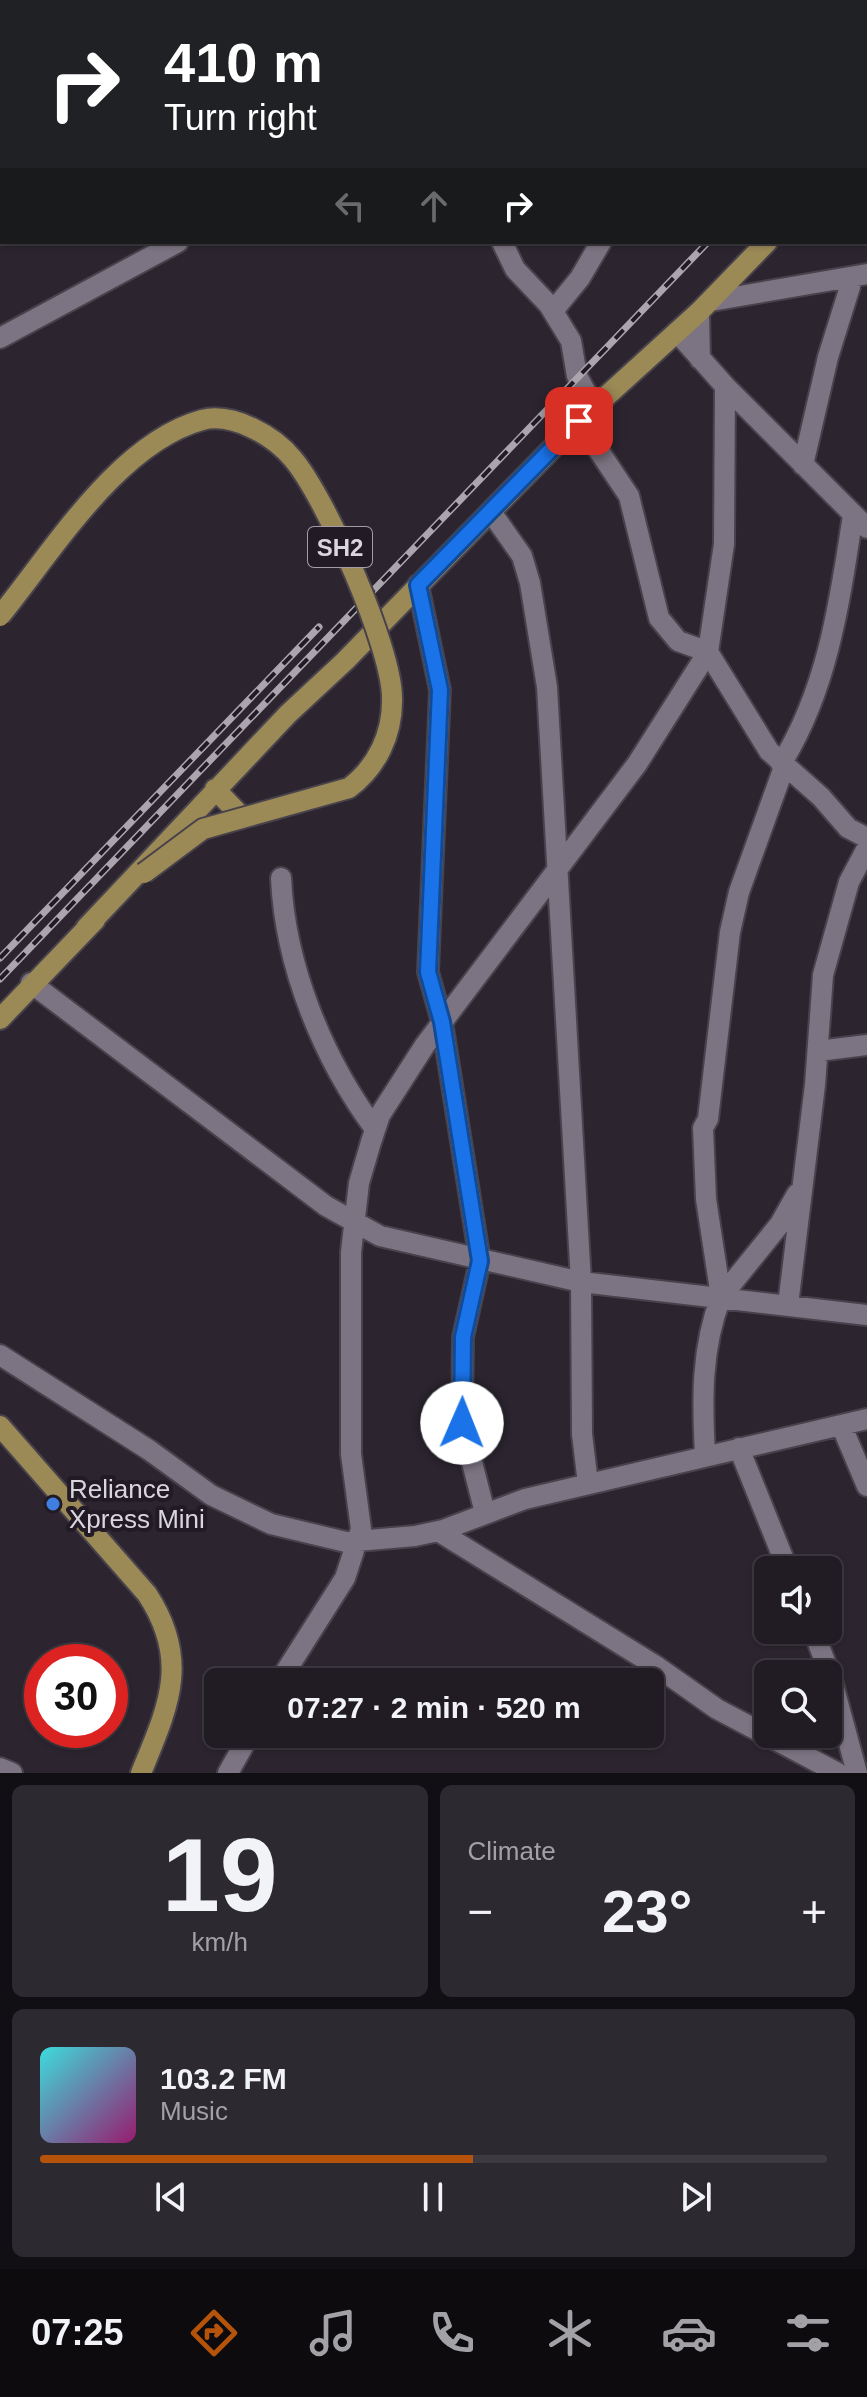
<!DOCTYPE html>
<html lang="en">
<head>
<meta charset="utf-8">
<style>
	:root { --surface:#211c24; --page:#2d2931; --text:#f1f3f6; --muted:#a2a1a6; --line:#3e3a41; --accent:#b45309 }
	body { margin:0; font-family:Arial,sans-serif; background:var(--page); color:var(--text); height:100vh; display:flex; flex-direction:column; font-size:30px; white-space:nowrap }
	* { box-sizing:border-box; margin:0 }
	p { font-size:26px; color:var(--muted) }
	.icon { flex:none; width:44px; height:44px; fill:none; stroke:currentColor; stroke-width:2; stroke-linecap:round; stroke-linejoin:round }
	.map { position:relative; height:1773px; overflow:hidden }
	.panel { display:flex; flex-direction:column; gap:12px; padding:12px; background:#120f14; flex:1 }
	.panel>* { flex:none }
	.hud { position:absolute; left:0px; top:0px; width:868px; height:244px; box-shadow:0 2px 6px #0004,0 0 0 2px var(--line); background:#202124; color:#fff; overflow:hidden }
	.tools { position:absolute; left:754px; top:1556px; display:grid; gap:16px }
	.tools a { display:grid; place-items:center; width:88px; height:88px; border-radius:12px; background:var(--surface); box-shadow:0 2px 6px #0004,0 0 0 2px var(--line); font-size:40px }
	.speed { position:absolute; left:24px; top:1644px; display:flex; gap:16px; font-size:40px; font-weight:700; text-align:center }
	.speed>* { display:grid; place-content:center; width:104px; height:104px; border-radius:50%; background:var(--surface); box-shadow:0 2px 6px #0004,0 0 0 2px var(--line); line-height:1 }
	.speed .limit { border:12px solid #d22; background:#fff; color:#111 }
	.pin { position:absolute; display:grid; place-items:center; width:68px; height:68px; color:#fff; margin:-34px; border-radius:16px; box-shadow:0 4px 12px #0006 }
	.me { position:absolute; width:88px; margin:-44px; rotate:1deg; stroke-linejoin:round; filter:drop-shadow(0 0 6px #0008) }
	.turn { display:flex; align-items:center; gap:28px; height:168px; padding:0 32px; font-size:36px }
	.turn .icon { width:104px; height:104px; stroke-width:2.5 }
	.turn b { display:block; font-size:56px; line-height:68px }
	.lanes { display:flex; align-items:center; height:76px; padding:0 32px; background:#0003; justify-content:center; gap:40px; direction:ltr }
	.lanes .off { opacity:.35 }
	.big { font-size:60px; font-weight:700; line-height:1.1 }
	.panel .widget { flex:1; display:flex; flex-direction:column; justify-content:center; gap:12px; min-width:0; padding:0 28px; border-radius:12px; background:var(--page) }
	.panel .dial { align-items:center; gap:0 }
	.dial b { font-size:104px; line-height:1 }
	.song { display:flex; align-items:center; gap:24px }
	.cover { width:96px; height:96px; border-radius:12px; background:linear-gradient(135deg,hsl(180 70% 55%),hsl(320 70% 35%)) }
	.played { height:8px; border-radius:4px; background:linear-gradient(90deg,var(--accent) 55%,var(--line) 55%) }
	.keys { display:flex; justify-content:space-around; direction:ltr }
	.heat { display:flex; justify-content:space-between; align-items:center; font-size:44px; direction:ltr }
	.panel .tiles { flex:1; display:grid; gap:12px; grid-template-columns:1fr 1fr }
	.widget:last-child { grid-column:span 2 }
	.trip { position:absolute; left:204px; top:1668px; width:460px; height:80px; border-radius:12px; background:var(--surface); box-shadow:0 2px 6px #0004,0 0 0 2px var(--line); font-weight:700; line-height:80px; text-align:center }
	.dock { display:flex; height:128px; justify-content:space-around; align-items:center; background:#0d0b0e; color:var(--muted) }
	.dock .icon { width:56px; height:56px }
	.dock .current { color:var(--accent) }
	.dock b { font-size:36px; color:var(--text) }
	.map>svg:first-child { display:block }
</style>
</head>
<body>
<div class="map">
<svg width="867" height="1773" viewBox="0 0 867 1773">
	<rect width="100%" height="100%" fill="#2c2530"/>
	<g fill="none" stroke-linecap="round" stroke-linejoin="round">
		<g stroke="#47424b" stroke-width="24">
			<path id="minor" d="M139,0l1,2
				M516,0l1,2
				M579,2l2,-2
				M777,2l1,-2
				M502,242l13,27 34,36 22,36 6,35 17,31
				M711,301l156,-27
				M553,311l27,-33 21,-36
				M699,312l1,47
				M677,332l48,54 142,142
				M0,338l178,-96
				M579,421l50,75 30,122 19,23 30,11 61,99 52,46 27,31 19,10
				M803,465l25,-108 25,-80
				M491,512l31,44 8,27 17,104 34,595 1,152 6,50
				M418,585l22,105 -12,282 14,50 38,239 -17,76 -1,86 23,90
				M781,764c47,-75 59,-164 72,-249
				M281,878c4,88 42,181 94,251
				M31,983l295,223 54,30 201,46 286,33
				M818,1051l49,-6
				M721,1297l-15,-98 -3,-71 5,-9 22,-187 9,-40 45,-125
				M788,1305l27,-220 8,-110 26,-93 18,-34
				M0,1355l149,95 62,45 60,29 75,18 69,-6 28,-6 82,-31 342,-80
				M842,1427l25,59
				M739,1448l49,122
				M705,1454c-3,-53 -4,-106 16,-157l59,-73 17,-30
				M438,1531l218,135 61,43 121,64
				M813,1630l18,47 26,96
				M279,1682l66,-104 16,-49 -10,-75v-202l8,-69 12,-41 9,-27 45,-70 212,-281 71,-112 16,-108 1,-158
				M0,1768l12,5
				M228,1773l22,-39"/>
		</g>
		<g stroke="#47424b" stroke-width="24">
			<path id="major" d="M866,138l1,-1
				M215,789l26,27
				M86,928l202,-214 57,-53 234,-240 120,-109 68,-70
				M0,1019l95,-99
				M0,1426l147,168c44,67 21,113 -6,179"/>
		</g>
		<use href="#minor" stroke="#7c7482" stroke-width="20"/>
		<use href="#major" stroke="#9b8956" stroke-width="20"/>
		<g stroke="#aba6ae" stroke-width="7">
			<path id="rail" d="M866,64l1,-1
				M866,81l1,-1
				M0,958l319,-331
				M0,979l708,-737"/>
		</g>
		<use href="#rail" stroke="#221b26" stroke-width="4" stroke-dasharray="12" stroke-linecap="butt"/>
		<g stroke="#47424b" stroke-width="24" stroke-linecap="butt">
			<path id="major-bridge" d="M0,616c53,-65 118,-173 202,-196 31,-8 72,16 91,39 33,39 99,189 99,239 1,36 -15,69 -43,90l-146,41 -59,44"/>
		</g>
		<use href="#major-bridge" stroke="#9b8956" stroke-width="20"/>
	</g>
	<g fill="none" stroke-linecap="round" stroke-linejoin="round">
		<g stroke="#114b97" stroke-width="20">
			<path id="route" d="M462,1423l1,-86 17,-76 -38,-239 -14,-50 12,-282 -22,-105 161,-164"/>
		</g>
		<use href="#route" stroke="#1a73e8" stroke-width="14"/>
	</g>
	<circle fill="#3f7fe0" stroke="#221b26" stroke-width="3" cx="53" cy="1504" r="8"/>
	<g text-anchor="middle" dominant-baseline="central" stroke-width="8" stroke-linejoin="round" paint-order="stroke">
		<rect fill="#221b26" stroke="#a39ea6" stroke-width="2" x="308" y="527" width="64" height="40" rx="6"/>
		<g font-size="24" font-weight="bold" fill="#dad6dd">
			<text x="340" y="547">SH2</text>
		</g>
		<g font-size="26" fill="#dad6dd" stroke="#221b26" text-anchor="start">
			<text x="69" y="1489">Reliance<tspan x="69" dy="30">Xpress Mini</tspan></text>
		</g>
	</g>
</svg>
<div class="tools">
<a><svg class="icon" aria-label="sound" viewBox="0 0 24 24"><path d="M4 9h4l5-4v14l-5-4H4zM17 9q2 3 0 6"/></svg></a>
<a><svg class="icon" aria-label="search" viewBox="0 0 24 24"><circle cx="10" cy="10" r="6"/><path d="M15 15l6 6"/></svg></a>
</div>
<div class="speed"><div class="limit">30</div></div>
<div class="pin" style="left:579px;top:421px;background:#d93025"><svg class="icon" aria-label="arrive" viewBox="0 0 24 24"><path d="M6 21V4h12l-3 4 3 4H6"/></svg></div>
<svg class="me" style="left:462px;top:1423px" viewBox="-20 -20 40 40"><circle r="19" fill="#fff"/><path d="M0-13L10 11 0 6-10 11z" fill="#1a73e8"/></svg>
<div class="trip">07:27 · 2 min · 520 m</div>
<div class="hud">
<div class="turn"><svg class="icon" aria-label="right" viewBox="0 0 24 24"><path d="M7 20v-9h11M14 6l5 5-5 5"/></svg><div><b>410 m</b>Turn right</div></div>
<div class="lanes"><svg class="icon off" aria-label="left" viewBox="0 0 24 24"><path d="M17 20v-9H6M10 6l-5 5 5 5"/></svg><svg class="icon off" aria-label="ahead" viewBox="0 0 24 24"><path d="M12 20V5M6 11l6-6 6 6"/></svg><svg class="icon" aria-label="right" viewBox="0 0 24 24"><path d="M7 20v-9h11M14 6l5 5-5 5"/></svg></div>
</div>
</div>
<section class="panel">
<div class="tiles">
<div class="widget dial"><b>19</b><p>km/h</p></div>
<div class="widget"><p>Climate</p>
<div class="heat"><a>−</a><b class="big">23°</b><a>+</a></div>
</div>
<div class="widget">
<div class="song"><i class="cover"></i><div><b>103.2 FM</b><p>Music</p></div></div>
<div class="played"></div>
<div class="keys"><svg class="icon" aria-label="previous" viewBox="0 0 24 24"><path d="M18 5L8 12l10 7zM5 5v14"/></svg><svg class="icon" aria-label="pause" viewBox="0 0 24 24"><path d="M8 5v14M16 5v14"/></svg><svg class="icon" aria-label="next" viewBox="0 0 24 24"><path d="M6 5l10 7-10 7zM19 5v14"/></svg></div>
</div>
</div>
</section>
<nav class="dock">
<b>07:25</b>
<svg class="icon current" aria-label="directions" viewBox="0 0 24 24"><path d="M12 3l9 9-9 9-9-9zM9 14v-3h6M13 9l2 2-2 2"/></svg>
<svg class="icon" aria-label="music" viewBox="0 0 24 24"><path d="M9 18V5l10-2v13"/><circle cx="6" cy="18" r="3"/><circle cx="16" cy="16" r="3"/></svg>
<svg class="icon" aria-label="phone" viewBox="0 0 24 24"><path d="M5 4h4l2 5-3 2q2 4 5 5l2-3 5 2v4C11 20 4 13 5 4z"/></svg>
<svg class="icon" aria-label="climate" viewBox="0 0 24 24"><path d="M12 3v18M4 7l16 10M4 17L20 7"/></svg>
<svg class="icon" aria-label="car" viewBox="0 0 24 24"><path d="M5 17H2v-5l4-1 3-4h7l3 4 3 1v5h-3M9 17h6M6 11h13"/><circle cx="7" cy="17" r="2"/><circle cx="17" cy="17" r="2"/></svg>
<svg class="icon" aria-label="filters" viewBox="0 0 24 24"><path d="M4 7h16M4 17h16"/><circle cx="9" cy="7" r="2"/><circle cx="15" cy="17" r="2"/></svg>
</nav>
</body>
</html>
